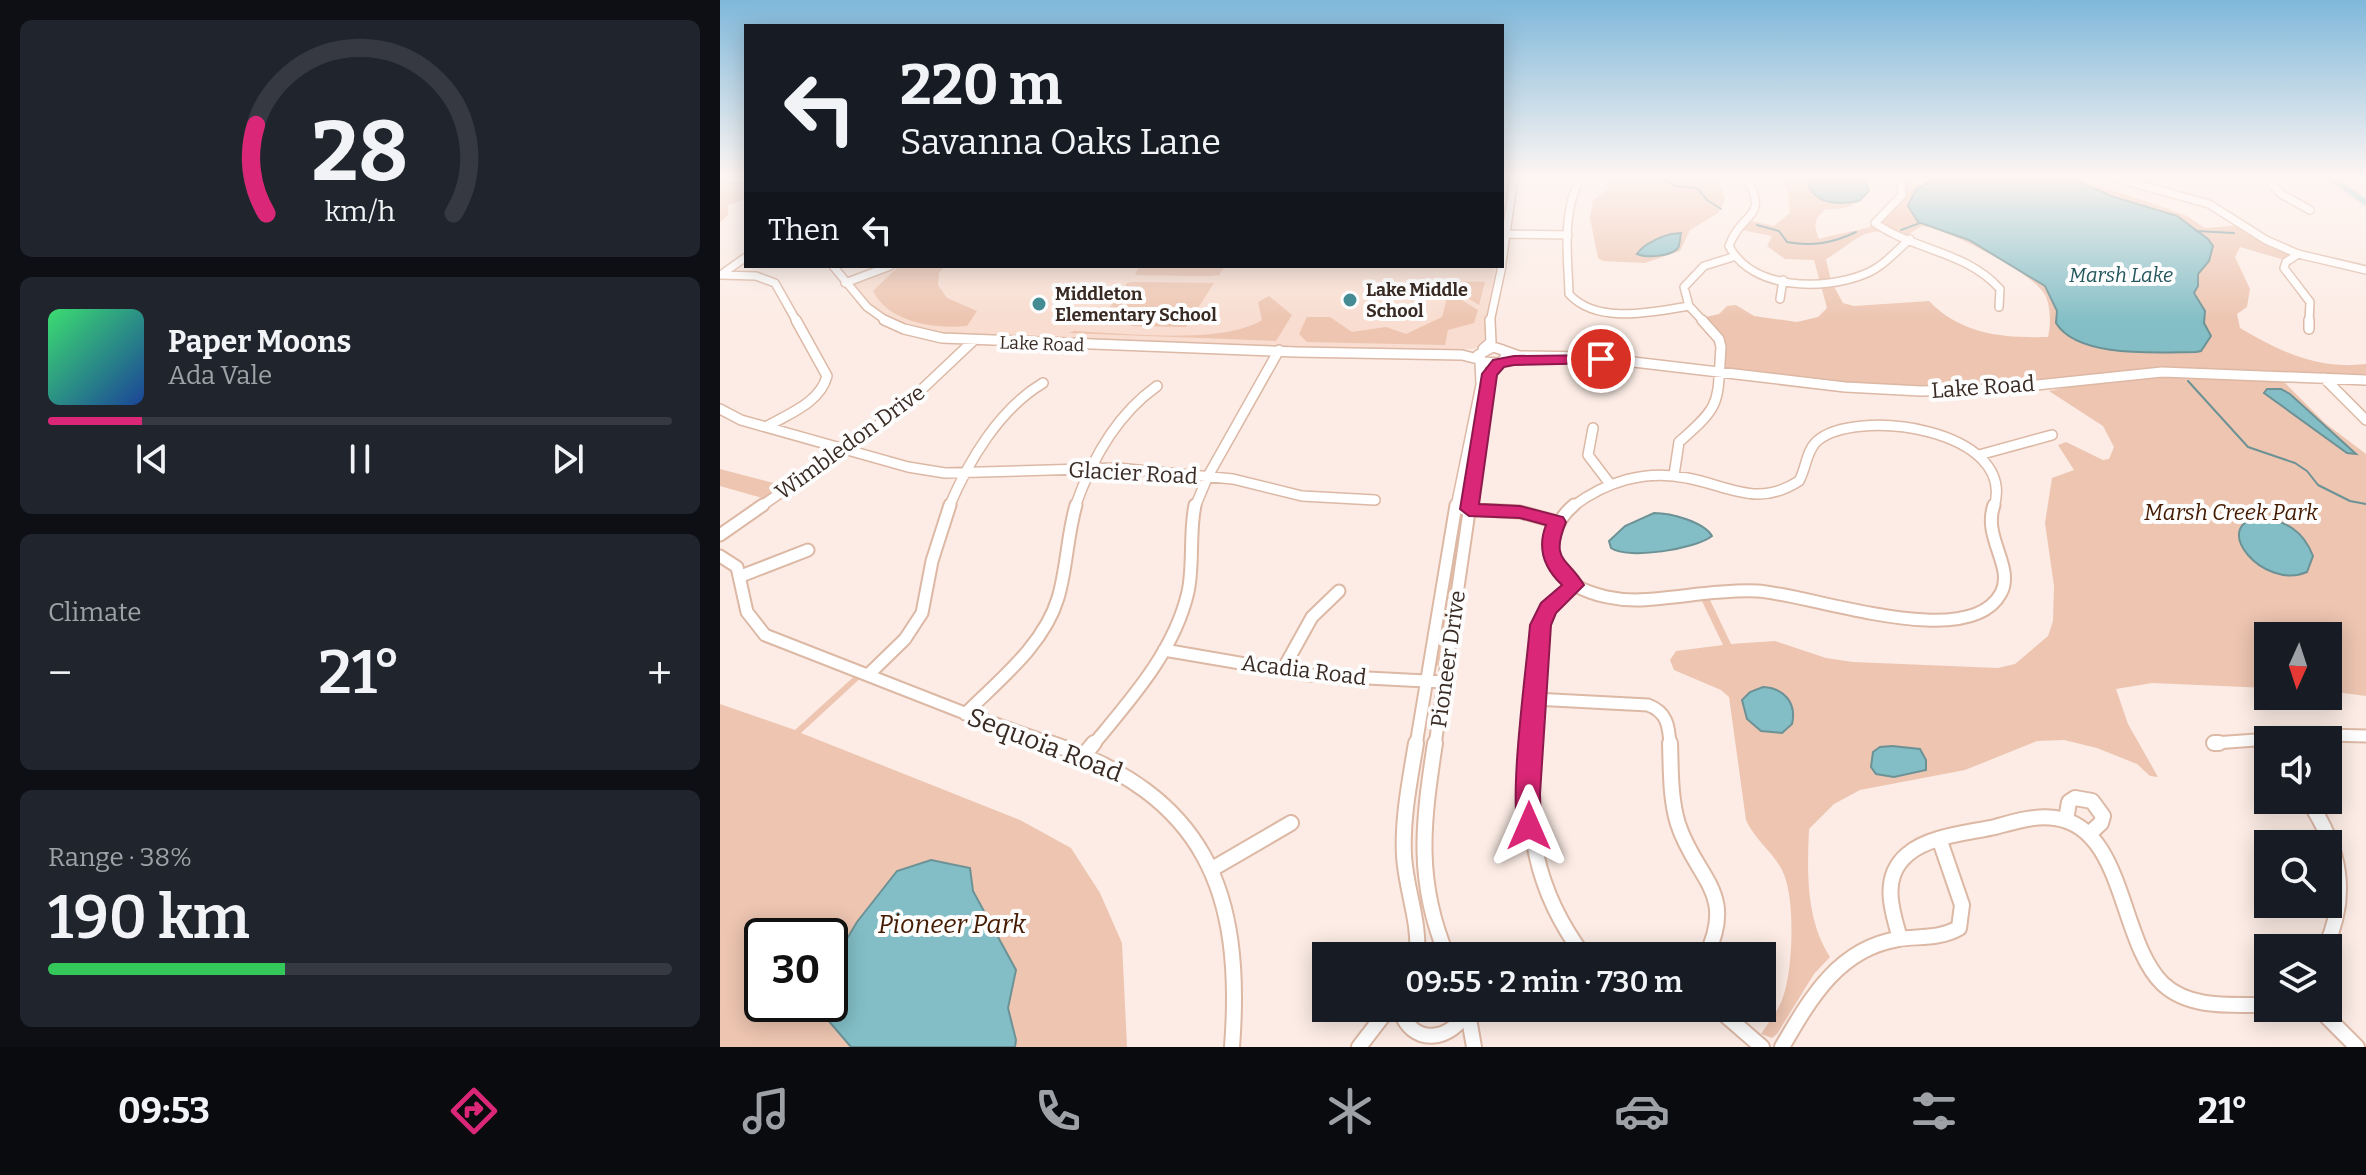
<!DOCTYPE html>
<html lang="en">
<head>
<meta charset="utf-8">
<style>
	:root { --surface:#171b24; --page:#20242c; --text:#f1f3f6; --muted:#9ea1a6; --line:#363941; --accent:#db2777 }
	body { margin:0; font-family:Bitter,serif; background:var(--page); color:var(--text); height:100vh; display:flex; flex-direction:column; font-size:30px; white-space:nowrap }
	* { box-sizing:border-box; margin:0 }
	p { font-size:26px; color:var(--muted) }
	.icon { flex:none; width:44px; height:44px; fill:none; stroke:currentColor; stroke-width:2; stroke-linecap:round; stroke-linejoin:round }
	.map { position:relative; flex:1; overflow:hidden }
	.drawer { display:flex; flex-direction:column; gap:20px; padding:20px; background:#0d0f14; width:720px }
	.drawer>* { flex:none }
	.top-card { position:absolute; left:24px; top:24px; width:760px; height:244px; border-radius:0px; box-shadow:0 4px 20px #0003; background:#171b24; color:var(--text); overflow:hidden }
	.needle { width:52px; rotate:183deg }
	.fabs { position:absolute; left:1534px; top:622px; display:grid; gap:16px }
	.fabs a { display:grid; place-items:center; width:88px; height:88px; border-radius:0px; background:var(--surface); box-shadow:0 4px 20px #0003; font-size:40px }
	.speed { position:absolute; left:24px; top:918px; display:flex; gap:16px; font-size:40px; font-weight:700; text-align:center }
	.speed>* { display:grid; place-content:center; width:104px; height:104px; border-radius:50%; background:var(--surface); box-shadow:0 4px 20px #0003; line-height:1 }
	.speed .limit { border:4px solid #111; border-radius:12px; background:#fff; color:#111 }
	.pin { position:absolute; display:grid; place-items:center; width:68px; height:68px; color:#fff; margin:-34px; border:4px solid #fff; border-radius:50%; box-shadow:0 2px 8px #0007 }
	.me { position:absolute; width:88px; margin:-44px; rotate:0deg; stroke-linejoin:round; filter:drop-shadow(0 0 6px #0008) }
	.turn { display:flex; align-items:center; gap:28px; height:168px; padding:0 24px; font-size:36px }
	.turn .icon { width:104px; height:104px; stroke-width:2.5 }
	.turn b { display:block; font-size:56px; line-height:68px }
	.then { display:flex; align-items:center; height:76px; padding:0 24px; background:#0003; gap:16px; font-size:30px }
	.big { font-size:60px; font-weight:600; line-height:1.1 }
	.drawer .card { flex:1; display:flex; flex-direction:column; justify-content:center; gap:12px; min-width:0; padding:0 28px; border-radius:12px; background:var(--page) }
	.drawer .dial { align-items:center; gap:0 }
	.dial svg { height:208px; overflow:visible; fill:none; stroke:var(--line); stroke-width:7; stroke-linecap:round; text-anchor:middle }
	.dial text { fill:var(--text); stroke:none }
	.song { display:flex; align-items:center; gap:24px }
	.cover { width:96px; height:96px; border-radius:12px; background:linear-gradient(135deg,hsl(140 70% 55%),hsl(220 70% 35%)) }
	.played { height:8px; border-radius:4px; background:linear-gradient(90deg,var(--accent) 15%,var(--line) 15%) }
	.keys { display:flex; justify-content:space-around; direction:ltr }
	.heat { display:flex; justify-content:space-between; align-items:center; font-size:44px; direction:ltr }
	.charge { height:12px; border-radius:6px; background:linear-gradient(90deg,#34c759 38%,var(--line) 0) }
	.trip { position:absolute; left:592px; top:942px; width:464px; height:80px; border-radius:0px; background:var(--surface); box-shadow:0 4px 20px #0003; font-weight:600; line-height:80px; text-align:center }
	.menu { display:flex; height:128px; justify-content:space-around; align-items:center; background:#090b0e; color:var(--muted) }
	.menu .icon { width:56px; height:56px }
	.menu .on { color:var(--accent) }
	.menu b { font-size:36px; color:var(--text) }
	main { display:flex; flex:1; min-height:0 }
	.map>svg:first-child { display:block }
</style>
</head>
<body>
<main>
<section class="drawer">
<div class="card dial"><svg viewBox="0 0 100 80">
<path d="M14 69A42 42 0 1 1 86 69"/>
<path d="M14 69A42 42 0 0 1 10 35" stroke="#db2777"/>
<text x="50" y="56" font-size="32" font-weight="700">28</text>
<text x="50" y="72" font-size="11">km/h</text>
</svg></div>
<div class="card">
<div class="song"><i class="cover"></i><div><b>Paper Moons</b><p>Ada Vale</p></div></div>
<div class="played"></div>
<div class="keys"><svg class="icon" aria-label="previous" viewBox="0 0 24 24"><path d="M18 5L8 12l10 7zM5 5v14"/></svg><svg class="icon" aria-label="pause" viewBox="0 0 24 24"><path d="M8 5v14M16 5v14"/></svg><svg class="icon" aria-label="next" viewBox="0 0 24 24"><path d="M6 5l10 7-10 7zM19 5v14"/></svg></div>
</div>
<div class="card"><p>Climate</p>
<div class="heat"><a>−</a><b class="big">21°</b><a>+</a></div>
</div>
<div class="card"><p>Range · 38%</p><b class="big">190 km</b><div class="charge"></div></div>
</section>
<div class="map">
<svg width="1646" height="1047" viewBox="0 0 1646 1047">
	<rect width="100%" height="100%" fill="#fcece5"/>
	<path fill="#f8ddd0" d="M173,266h603l-10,54 3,18 -11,10 -33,4 -490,-16 -62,-16 -22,-14 -17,-22z"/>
	<path fill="#edc5b1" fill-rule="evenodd" d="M888,176h109l8,24 -7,13 -28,17 -10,21 -35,12 -42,-2 -5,-3 -8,-40 3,-18 16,-12 -3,-4z
		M1058,176h90l1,16c-13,13 -25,19 -43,17 -12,9 -13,17 -7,30 46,-14 72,-3 83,-59l20,5 19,-9h127l89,29 30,11 18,12 39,-3 54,29 -10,7 -48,-14 -5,10 15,32 -3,18 -10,7 3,14c41,24 78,42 126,36v12l-92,-4 51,51 41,31v242l-38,-5v-55h-60v52l-116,-5 -36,6 12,35 30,53 -8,-1 -13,-12 -40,-16 -33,-8 -27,1 -72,29 -105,20 -26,14 -25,25c-2,44 -3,91 21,128l-16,17 -37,60 -5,4 -11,-4c7,-11 18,-24 22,-37 10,-27 13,-101 -1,-127 -10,-19 -27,-30 -36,-50l-17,-123 -8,-7 -47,-20 -4,-10 6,-9 47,-6 -22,-46 8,-1 22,46 44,-3 51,17 27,4 145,6 17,-4 33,-28 5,-15 1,-35 -9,-63 7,-45 22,-8 -16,-25 8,-3 37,18 6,-1 5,-12 -11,-21 -54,-35 25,-5c-115,15 -237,-4 -353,-16v-23l-20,-29 18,-4 8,-8 9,-1 18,11 43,6 21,-5 9,-9 -13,-48 -29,-1 -18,-13 5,-10 -35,-7 9,-9 28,6 15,-12c1,-15 1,-27 -11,-38zM1202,226c25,3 112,47 123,69 6,12 6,30 3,42 -45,1 -86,-2 -119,-36l-75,5 -11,-3 -12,-22 -5,-22c32,-18 38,-37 78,-22z
		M0,178l26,5v16l-18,6v10l-8,7z
		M179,266h46l-6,7 -1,12 9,13 30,13 -10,15c-32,3 -78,-3 -94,-35z
		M420,266h85l-6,9 -11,1 -71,-1 -2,-2z
		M732,281l33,1 -6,23 -34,-20z
		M413,282l81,1 -28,44 -55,-1 4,-7 -37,5 29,-41z
		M727,291l31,19 -4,13 -26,7 -3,15 -138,-3 -8,-8 8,-17h23l22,15 34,-5 20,7 36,-17 4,-15 -3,-8z
		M549,296l23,19 -16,26 -207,-8 5,-2c48,2 149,14 188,-11l-4,-18z
		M0,469l65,17 -19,13 -46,-13z
		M740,523h4l-22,139 -2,4 -5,-1z
		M139,672l6,2 -64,59 219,87 51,28 29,45 22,50 5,104h-407v-343l75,26zM42,936h68v68h-68z"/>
	<path fill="#83bec6" stroke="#6d9295" stroke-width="2" d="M1097,176h34l17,10 1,5 -10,10c-20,4 -43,4 -51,-17z
		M1221,176h125l45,20 66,20 31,23 5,7 -4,15 -11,13v12l-4,7 11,18 -1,12 7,13 -10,15 -5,1c-36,0 -118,7 -140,-29l1,-12 -12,-25 -76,-46 -51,-18 -10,-16 8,-17z
		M961,233c-1,4 -1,12 -3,15 -8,9 -32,10 -41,6 7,-11 30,-21 44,-21z
		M1547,389h14l9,5 66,60 -9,-1 -83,-60z
		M934,513c17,0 50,9 58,23 -16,13 -84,24 -101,12l-2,-7 16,-15z
		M1539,518c26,2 44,12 54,38l-6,16c-44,19 -98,-47 -48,-54z
		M1043,687c21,1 34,16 29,37l-10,9 -21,-2 -14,-12 -5,-19 8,-8z
		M1172,746l28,3 6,11v10l-32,7 -18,-3 -5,-7 2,-15 7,-5z
		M211,860l39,8 3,23 43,79 -8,38 8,32 -1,7h-164l-36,-42 15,-1v-37l27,-45 40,-51z"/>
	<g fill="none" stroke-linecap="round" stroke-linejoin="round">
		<path stroke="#6d9295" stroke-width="2" d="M938,176l17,10 22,2 10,12 14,9
			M1037,225l22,6 8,11c25,5 46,1 69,-10
			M1181,230l19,-7
			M1476,231l38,2
			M1468,381l60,66 47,16 12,8 11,14 32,16 16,3"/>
		<g stroke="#dcb8a5" stroke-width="10">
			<path id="minor-far3" d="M2,176l24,4
				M1025,176c26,43 -3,34 -16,70 23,44 94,45 136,28 18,-7 31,-23 45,-35
				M1180,176l2,19 -27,28c40,28 91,28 125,66l-1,18
				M1388,176l101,28 57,36 32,14 68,16
				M1544,176l17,18 29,16
				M857,185c-15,35 -9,72 -8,109 28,31 83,18 120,12
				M786,234l62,1
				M1578,254l-12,8 -2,6 26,34 -1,20
				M782,263l12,-87
				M113,266l34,41 21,15
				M2,274l24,-17
				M1,275l35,1 19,7 22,39
				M125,283l45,-17
				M1060,299l3,-19
				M770,322l12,-56
				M984,322l-15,-16 -5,-19 20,-21 29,-9"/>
		</g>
		<g stroke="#dcb8a5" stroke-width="12">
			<path id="minor-far2" d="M164,320l20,9 38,9 354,14 166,3 16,4
				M1589,329v-9
				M763,349l8,-7 -1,-22
				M785,351l14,5 72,1 254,30 76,4 78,-2 163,-17 204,8
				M1604,378l42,42
				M0,409l21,11 167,47 37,6 172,-5 116,11 69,17 73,4
				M46,427c22,-13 54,-24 61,-51l-31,-56
				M873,428l-5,27 22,29
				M1259,455l73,-20
				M954,475l5,-33c44,-38 38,-39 42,-95l-2,-8 -17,-19
				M40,507l140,-97 73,-69
				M229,507c19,-45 50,-98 94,-124
				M355,507c16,-46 41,-92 82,-121
				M475,507l13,-31 71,-126
				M736,507l25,-122 -1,-24
				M750,507l20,-135 17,-16 -4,-6 -10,-3 -15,8 5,7 16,1
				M852,507c33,-25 73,-38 115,-29 43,8 70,30 112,3 7,-12 7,-29 17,-39 38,-36 202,-13 178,65"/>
		</g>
		<g stroke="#dcb8a5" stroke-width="15">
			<path id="minor-far1" d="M854,505c-10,8 -17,19 -20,32 -13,47 46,63 82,63 40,-1 80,-11 121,-9 54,3 212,63 244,2 14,-26 -19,-56 -7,-88
				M744,509l56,3 37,10
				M0,535l43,-30
				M0,556l17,11 10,45 18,23 202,79 89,31
				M21,576l67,-26
				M444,650l146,25 135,7
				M562,671l30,-54 27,-26
				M148,675l37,-36 17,-26 10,-52 18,-56
				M814,699l114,6c19,7 21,21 22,40
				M245,714c34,-34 79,-69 93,-116 9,-30 9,-62 18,-93
				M1494,743l111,-8 41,1
				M373,745c38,-46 81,-93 95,-153 6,-28 1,-58 7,-87
				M696,745l40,-240
				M715,745l35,-240
				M811,745l9,-120 11,-19 24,-21"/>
		</g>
		<g stroke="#dcb8a5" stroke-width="18">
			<path id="minor" d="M330,743c155,52 194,148 182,304
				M696,743c-6,37 -14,75 -12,113 2,34 16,65 13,100
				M715,743c-12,79 -20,137 12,213
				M811,743c-5,83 2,145 53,213
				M950,743c1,26 0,55 8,81 18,55 59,68 28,132
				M1494,743h5
				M363,756l11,-13
				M1588,800c32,48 42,95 17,148
				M1346,820l3,-18 6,-4 17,3 11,15 -2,7 -12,11
				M492,869l79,-46
				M1180,938c-9,-29 -19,-62 8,-84 21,-18 60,-21 87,-27 18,-5 40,-12 60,-9 70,9 64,124 108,166 28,26 71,20 105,21
				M680,1008c10,39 53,35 68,0
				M997,1008l45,39
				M1598,1008l39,39
				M748,1013l6,34
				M639,1047l30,-39
				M1062,1047c28,-48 56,-98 116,-108 21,-3 41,0 61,-11l3,-23 -22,-64"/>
		</g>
		<g stroke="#d3d0cf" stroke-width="4">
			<path id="major" d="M1604,176h9l33,24v5z"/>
		</g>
		<use href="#minor-far3" stroke="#fff" stroke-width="7"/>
		<use href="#minor-far2" stroke="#fff" stroke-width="9"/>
		<use href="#minor-far1" stroke="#fff" stroke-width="11"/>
		<use href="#minor" stroke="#fff" stroke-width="14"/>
		<use href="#major" fill="#7cc8d0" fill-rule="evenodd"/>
	</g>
	<linearGradient id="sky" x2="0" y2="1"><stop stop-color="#7fb8da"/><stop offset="0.55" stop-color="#fef6f3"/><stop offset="1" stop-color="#fef6f3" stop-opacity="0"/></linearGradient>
	<rect width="1646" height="322" fill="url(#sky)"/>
	<path fill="#db2777" stroke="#8e194d" stroke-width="2" d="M881,355l5,1v7l-92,2 -10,2 -7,8 -18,129 41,2 43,11 3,5c-16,39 1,35 18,63l-28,28 -5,12 -11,169 1,32 -3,8 -9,4 -9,-4c-13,-29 7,-169 10,-209l11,-22 21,-18c-18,-17 -25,-37 -16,-60l-26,-7 -51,-2 -9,-7 22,-135 11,-14 21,-4z"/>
	<g fill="#448b93" stroke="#fdfdfd" stroke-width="3">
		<circle cx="630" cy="300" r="8"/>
		<circle cx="319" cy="304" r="8"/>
	</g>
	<g text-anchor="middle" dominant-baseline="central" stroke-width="8" stroke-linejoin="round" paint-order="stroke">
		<g font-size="18" font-weight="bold" fill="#392b24" stroke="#fdfdfd" text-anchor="start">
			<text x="646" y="290">Lake Middle<tspan x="646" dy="21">School</tspan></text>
			<text x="335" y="294">Middleton<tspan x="335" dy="21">Elementary School</tspan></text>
		</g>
		<g font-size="18" fill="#392b24" stroke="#fdfdfd">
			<text transform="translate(322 344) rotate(2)">Lake Road</text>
		</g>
		<g font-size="20" font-style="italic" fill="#23575d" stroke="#fdfdfd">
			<text x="1401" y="275">Marsh Lake</text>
		</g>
		<g font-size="22" fill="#392b24" stroke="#fdfdfd">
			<text transform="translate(1263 387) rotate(-4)">Lake Road</text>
			<text transform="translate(130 442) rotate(-36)">Wimbledon Drive</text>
			<text transform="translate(413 473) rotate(3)">Glacier Road</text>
			<text transform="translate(728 659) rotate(-82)">Pioneer Drive</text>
			<text transform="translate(584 670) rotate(7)">Acadia Road</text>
		</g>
		<g font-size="22" font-style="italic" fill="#451b02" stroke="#fdfdfd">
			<text x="1511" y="512">Marsh Creek Park</text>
		</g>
		<g font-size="26" fill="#392b24" stroke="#fdfdfd">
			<text transform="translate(325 745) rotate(21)">Sequoia Road</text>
		</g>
		<g font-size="26" font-style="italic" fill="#451b02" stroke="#fdfdfd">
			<text x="232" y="924">Pioneer Park</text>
		</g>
	</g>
</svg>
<div class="fabs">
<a><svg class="needle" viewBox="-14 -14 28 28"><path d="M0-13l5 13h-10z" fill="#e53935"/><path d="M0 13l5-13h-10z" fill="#9ea1a6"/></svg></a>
<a><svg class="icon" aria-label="sound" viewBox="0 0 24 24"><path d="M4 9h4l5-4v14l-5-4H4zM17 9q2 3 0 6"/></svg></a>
<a><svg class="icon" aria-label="search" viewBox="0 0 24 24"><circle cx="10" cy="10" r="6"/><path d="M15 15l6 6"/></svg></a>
<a><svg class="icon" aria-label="layers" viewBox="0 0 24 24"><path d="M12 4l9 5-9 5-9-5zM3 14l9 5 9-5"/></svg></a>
</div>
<div class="speed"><div class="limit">30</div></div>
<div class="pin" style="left:881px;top:359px;background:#d93025"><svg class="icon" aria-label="arrive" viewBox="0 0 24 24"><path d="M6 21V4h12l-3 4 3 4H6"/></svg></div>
<svg class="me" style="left:809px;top:826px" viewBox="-20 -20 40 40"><path d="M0-17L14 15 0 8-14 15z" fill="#db2777" stroke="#fff" stroke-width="4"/></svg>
<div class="trip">09:55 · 2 min · 730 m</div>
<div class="top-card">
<div class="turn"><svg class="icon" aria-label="left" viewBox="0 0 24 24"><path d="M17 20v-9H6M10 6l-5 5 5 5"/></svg><div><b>220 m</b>Savanna Oaks Lane</div></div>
<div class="then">Then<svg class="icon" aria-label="left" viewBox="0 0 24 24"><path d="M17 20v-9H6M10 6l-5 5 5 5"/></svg></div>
</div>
</div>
</main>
<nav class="menu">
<b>09:53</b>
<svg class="icon on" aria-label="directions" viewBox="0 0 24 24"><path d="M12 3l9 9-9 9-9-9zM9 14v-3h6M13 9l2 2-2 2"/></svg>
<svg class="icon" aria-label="music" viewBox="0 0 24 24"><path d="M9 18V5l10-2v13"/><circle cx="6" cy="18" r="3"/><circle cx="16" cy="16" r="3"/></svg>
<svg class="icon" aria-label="phone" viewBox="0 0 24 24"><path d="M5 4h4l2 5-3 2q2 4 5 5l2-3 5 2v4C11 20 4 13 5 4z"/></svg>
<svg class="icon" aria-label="climate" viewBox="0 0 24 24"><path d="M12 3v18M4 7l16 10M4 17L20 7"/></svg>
<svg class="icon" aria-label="car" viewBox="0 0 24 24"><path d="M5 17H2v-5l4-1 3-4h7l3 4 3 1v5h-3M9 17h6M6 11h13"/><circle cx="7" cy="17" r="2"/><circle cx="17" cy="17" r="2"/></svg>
<svg class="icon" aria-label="filters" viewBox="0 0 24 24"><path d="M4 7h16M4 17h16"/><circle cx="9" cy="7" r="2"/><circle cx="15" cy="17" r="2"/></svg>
<b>21°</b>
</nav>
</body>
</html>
